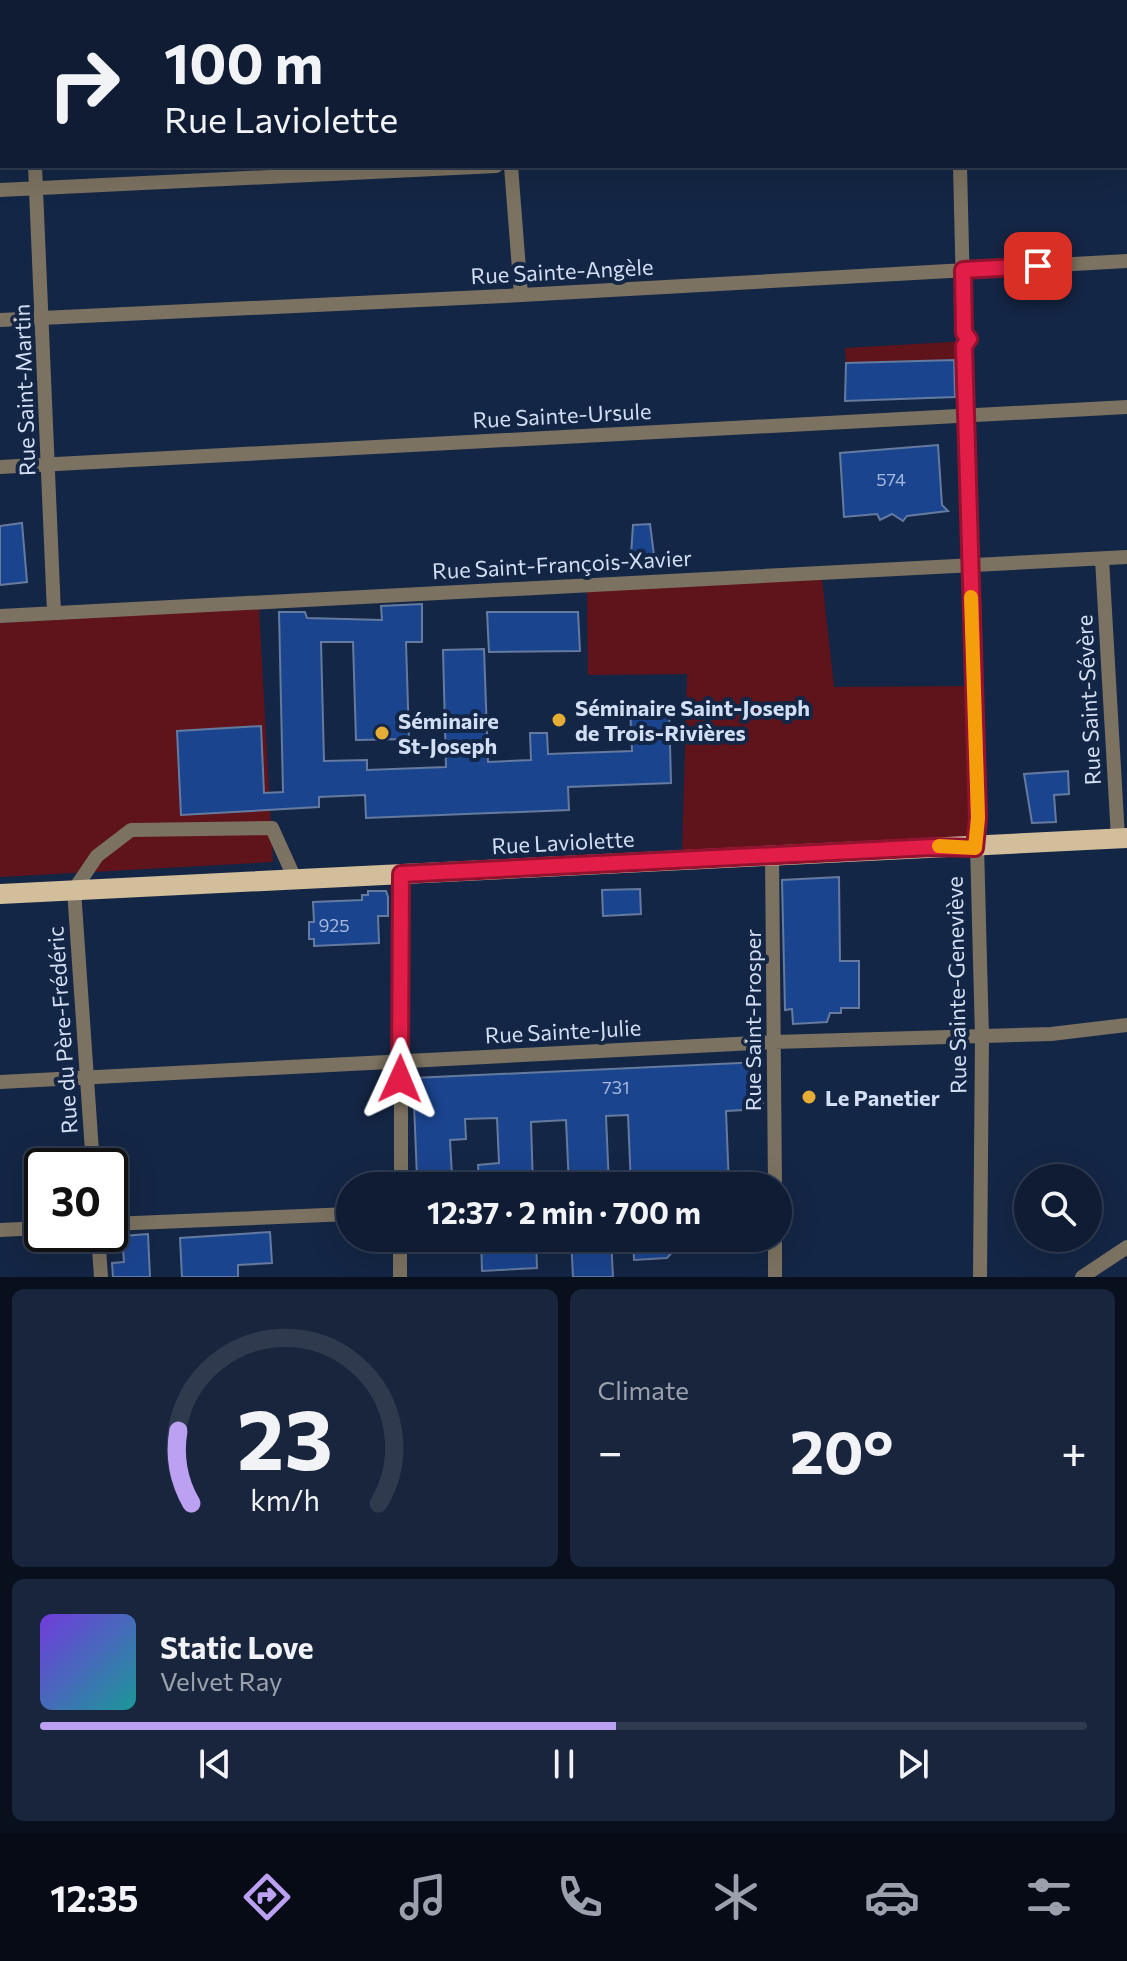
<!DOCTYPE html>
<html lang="en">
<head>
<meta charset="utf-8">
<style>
	:root { --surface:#0f1c34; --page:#18253c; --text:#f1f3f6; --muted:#9ba1ac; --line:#2f3a4f; --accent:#bca0f2 }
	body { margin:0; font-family:Commissioner,sans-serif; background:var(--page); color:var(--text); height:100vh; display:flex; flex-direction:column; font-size:30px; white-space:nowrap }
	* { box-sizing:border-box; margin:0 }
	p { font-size:26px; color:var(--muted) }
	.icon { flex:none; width:44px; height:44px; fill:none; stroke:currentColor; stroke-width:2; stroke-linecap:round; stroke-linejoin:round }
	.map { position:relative; height:1277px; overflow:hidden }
	.panel { display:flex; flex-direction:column; gap:12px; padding:12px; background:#080f1d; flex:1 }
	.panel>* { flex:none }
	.hud { position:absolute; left:0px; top:0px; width:1128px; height:168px; box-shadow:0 8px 32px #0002,0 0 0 2px var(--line); background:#0f1c34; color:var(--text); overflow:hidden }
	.fabs { position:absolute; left:1014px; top:1164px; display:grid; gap:16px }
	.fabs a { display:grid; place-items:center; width:88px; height:88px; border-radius:50%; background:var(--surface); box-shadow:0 8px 32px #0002,0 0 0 2px var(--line); font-size:40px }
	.speed { position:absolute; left:24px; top:1148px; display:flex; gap:16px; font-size:40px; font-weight:700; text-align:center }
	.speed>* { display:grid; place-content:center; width:104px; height:104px; border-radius:50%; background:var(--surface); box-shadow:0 8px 32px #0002,0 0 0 2px var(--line); line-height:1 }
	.speed .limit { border:4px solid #111; border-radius:12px; background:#fff; color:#111 }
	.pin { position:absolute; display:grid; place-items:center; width:68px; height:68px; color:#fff; margin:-34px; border-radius:16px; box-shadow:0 4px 12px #0006 }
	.me { position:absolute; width:88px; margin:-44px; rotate:1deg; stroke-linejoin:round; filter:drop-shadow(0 0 6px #0008) }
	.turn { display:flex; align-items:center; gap:28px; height:168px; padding:0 32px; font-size:36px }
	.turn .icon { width:104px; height:104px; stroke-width:2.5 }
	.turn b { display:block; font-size:56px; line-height:68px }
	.big { font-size:60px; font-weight:700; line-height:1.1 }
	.panel .card { flex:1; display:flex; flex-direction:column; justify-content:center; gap:12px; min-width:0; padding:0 28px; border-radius:12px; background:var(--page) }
	.panel .dial { align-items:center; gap:0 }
	.dial svg { height:208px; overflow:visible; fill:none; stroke:var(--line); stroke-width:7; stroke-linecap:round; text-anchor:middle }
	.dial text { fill:var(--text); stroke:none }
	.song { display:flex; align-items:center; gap:24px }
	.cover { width:96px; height:96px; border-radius:12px; background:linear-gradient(135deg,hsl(260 70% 55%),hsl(180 70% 35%)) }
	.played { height:8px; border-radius:4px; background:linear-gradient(90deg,var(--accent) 55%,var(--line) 55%) }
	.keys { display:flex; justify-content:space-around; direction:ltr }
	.heat { display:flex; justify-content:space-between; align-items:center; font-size:44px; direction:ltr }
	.panel .tiles { flex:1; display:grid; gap:12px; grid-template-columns:1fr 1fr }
	.card:last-child { grid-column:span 2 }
	.trip { position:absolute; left:336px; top:1172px; width:456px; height:80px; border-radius:40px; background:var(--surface); box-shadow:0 8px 32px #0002,0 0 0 2px var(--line); font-weight:700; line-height:80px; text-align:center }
	.dock { display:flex; height:128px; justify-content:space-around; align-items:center; background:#060b15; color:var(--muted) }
	.dock .icon { width:56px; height:56px }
	.dock .on { color:var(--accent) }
	.dock b { font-size:36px; color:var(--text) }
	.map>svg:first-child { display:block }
</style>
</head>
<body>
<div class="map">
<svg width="1127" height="1277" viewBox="0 0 1127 1277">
	<rect width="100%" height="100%" fill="#142645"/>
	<path fill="#5e141a" d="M968,341l1,18 -123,4 -1,-15z
		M822,579l12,108 140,-1 1,162 -293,10 5,-184 -99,1 -1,-84z
		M259,608l14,254 -273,15v-254z"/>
	<path fill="#1b448f" stroke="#647a9f" stroke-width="2" d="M954,360l1,37 -110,4 1,-38z
		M938,445l4,60 6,6 -41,5 -4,5 -11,-7 -12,6 -3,-6 -33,3 -4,-64z
		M22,523l5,59 -27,3v-59z
		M650,524l4,31h-23l2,-30z
		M422,604v38h-16l3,97 -53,1 -3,-98h-32l3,119 43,-1v10l79,-3 -3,-117 41,-1 4,113 43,-2 -1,-27h17l1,21 84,-3 -2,-44 39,-1 2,77 -103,4 1,23 -203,8 -1,-23 -46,2v10l-138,8 -4,-84 84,-5 3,67 19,-1 -4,-180h26l2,6 75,2 -1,-14z
		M487,612h91l2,39 -91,1z
		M1068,771l1,23 -15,1 2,27 -24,1 -8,-49z
		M839,877l1,84h19v47h-18v5h-11l-3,9 -34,2 -1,-15 -7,1 -3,-130z
		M640,889l1,25 -38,2 -1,-26z
		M368,891h18l2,6v19h-10l1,27 -65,3v-7h-5v-17h5l-1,-20 49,-2v-5h6z
		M761,1062l2,47 -37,2 3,75h-98l-3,-71 -22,1 3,70h-40l-3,-66 -35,2 2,64h-54l-1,-21 21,-2 -2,-45 -32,1 1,20 -16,1 2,36 -35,2 -4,-100z
		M270,1232l2,31 -34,2v12h-56l-2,-39z
		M148,1234l2,43h-37l-1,-14 12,-1 -2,-26z
		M481,1238h55l1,30 -55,3z
		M571,1238h40l2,39h-40z
		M633,1238h52l-18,20 -33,2z"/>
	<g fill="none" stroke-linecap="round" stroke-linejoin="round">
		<path stroke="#7c7261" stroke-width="14" d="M496,0v2
			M786,0l1,2
			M1126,9h1
			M0,63h2
			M1126,135h1
			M35,166l19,447
			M511,166l10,129
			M960,166l4,167 5,6 -5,7 18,691 -2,240
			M0,190l496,-24
			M0,320l504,-24 623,-35
			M0,467l1127,-60
			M1102,559l16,279
			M0,616l1127,-59
			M772,854l3,332
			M0,1082l774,-40 277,-8 76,-9
			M93,1166l-19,-276 23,-34 34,-26 141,-2 23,51
			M401,1186v-312
			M110,1224l240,-10
			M0,1230l42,-2
			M98,1234l3,43
			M775,1238v39
			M400,1277v-39
			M1082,1277l45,-30"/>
		<path stroke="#d2be9a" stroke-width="20" d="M0,894l1127,-56"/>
	</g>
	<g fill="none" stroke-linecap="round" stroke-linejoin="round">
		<g stroke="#92132f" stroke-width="20">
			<path id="route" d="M400,1079l1,-205 531,-27 43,1 3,-30 -14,-472 5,-7 -5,-6 -1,-63 75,-4"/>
		</g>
		<use href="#route" stroke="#e11d48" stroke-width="14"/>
		<path stroke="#f59e0b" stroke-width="14" d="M939,846l36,2 3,-30 -7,-221"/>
	</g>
	<g fill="#e6ad36" stroke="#142645" stroke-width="3">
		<circle cx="559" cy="720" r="8"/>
		<circle cx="382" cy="733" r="8"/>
		<circle cx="809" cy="1097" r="8"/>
	</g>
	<g text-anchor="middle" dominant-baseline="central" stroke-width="8" stroke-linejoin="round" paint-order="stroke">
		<g font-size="18" fill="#a4b8da">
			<text x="891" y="479">574</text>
			<text x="334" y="925">925</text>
			<text x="616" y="1087">731</text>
		</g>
		<g font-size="22" fill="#d2def3" stroke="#142645">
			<text transform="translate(562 271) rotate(-3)">Rue Sainte-Angèle</text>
			<text transform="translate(24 390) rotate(-92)">Rue Saint-Martin</text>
			<text transform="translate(562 415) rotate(-3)">Rue Sainte-Ursule</text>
			<text transform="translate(562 564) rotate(-3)">Rue Saint-François-Xavier</text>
			<text transform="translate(1088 700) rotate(-93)">Rue Saint-Sévère</text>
			<text transform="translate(563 842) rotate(-3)">Rue Laviolette</text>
			<text transform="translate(956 985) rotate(-91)">Rue Sainte-Geneviève</text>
			<text transform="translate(752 1020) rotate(-90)">Rue Saint-Prosper</text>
			<text transform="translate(62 1030) rotate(-94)">Rue du Père-Frédéric</text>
			<text transform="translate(563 1031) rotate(-3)">Rue Sainte-Julie</text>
		</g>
		<g font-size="22" font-weight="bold" fill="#d2def3" stroke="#142645" text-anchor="start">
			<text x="575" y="707">Séminaire Saint-Joseph<tspan x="575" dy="25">de Trois‑Rivières</tspan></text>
			<text x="398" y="720">Séminaire<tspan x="398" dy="25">St-Joseph</tspan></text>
			<text x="825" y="1097">Le Panetier</text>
		</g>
	</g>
</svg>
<div class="fabs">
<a><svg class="icon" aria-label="search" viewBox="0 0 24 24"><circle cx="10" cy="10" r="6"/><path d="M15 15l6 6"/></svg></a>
</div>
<div class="speed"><div class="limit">30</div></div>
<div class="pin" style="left:1038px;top:266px;background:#d93025"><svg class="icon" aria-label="arrive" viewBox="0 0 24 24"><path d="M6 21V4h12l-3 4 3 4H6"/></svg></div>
<svg class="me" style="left:400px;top:1079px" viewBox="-20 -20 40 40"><path d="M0-17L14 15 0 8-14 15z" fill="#e11d48" stroke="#fff" stroke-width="4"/></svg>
<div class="trip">12:37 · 2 min · 700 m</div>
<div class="hud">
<div class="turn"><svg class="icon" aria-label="right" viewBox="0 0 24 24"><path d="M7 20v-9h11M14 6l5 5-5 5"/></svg><div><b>100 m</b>Rue Laviolette</div></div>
</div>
</div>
<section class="panel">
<div class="tiles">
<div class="card dial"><svg viewBox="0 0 100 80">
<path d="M14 69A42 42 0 1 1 86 69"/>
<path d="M14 69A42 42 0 0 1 9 41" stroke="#bca0f2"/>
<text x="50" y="56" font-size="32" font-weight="700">23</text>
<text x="50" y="72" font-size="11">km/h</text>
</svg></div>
<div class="card"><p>Climate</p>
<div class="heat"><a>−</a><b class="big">20°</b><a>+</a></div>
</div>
<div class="card">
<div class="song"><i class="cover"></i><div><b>Static Love</b><p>Velvet Ray</p></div></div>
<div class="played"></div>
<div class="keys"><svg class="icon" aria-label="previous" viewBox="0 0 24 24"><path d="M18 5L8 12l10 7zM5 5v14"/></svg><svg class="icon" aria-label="pause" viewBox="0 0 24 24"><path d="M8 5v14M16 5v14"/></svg><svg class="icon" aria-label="next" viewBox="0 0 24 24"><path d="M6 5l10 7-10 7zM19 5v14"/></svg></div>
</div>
</div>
</section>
<nav class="dock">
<b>12:35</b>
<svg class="icon on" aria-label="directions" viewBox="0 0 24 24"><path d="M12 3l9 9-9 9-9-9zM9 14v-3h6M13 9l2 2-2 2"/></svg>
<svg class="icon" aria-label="music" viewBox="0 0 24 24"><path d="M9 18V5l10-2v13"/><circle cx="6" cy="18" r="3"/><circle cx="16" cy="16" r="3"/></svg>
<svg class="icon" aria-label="phone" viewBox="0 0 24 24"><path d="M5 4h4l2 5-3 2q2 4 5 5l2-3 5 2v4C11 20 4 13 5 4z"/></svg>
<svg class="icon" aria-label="climate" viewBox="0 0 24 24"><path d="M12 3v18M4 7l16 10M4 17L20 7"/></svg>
<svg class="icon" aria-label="car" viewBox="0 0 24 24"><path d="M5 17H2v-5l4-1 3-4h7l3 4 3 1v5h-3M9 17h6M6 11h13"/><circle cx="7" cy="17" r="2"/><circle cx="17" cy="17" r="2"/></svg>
<svg class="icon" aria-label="filters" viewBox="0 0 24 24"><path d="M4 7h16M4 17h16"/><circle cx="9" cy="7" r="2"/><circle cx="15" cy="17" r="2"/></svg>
</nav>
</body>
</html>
